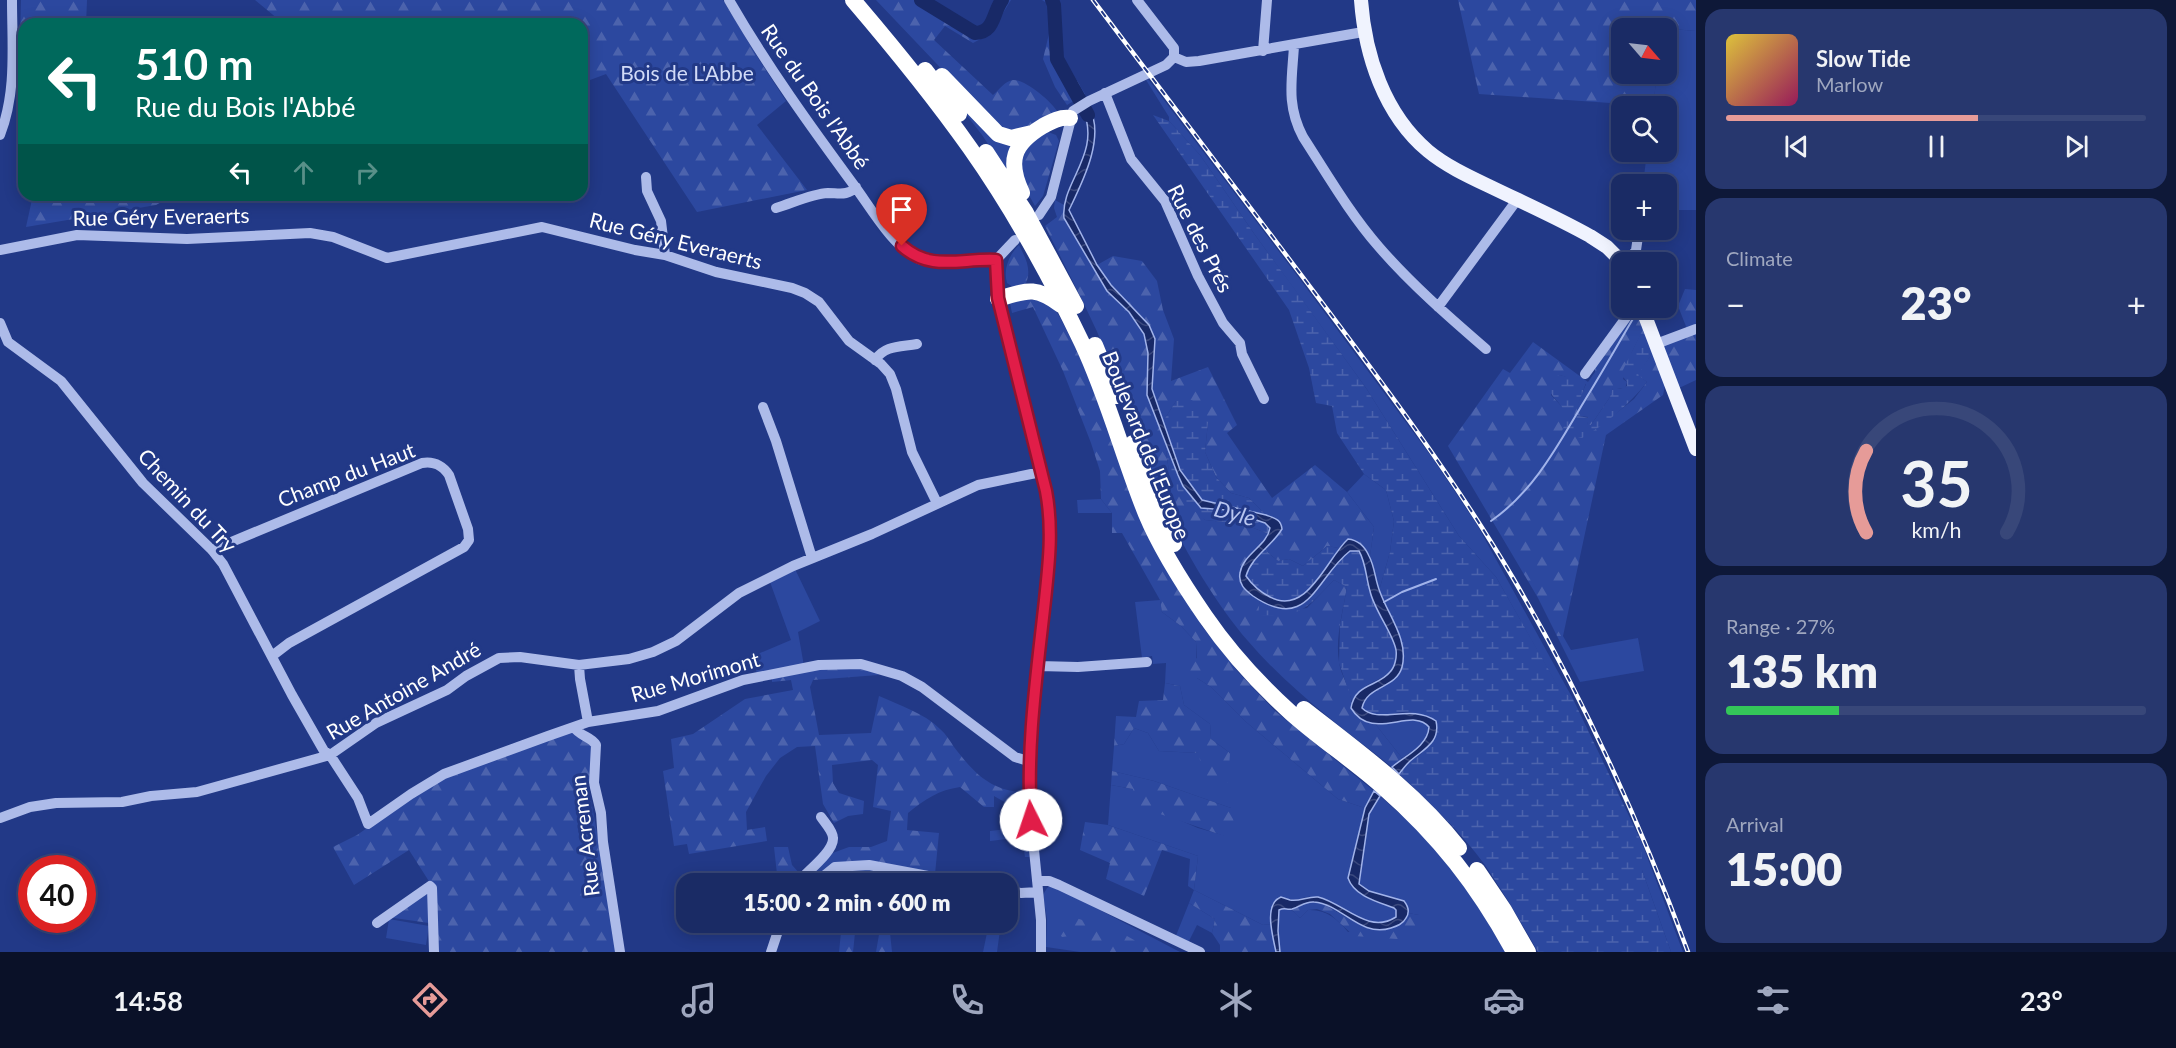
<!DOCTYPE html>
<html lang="en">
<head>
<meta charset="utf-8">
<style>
	:root { --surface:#1a2b65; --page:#27376e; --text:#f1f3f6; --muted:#9fa7bf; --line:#384779; --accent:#e69b98 }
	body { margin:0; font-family:Lato,sans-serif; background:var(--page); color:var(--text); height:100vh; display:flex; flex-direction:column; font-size:22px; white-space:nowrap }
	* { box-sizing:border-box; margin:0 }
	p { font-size:20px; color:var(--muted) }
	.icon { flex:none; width:33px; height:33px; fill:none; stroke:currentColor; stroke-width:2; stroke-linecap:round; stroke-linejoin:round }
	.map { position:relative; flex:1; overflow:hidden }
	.side { display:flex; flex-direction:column; gap:9px; padding:9px; background:#0e1838; width:480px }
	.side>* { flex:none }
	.top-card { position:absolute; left:18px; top:18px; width:570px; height:183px; border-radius:18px; box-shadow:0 3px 15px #0003,0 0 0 2px var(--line); background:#00695c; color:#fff; overflow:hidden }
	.needle { width:39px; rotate:118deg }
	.fabs { position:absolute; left:1611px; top:18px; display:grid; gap:12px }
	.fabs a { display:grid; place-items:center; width:66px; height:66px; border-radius:12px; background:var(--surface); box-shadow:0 3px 15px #0003,0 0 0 2px var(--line); font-size:30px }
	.speed { position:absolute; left:18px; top:855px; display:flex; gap:12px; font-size:30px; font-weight:700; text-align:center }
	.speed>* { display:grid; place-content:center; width:78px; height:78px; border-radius:50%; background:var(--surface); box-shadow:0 3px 15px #0003,0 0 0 2px var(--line); line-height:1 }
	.speed .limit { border:9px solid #d22; background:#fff; color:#111 }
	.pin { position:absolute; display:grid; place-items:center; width:51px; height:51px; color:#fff; margin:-62px -26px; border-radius:50% 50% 50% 0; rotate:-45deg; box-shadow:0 0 6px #0007 }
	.pin .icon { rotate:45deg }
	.me { position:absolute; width:66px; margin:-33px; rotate:356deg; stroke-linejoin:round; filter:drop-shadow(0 0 4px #0008) }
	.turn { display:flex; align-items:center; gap:21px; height:126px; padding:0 18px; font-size:27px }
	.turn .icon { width:78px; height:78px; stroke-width:2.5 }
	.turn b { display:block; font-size:42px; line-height:51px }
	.lanes { display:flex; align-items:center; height:57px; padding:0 18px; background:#0003; justify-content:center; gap:30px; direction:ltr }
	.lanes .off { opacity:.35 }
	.big { font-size:45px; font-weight:800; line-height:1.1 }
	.side .widget { flex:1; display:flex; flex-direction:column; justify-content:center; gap:9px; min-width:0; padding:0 21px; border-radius:18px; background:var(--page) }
	.side .dial { align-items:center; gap:0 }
	.dial svg { height:156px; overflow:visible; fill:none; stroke:var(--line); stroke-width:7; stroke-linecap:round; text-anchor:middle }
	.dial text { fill:var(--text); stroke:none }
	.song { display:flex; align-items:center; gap:18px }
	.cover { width:72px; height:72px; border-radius:9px; background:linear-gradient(135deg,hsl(50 70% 55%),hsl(330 70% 35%)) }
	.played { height:6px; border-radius:3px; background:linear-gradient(90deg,var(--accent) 60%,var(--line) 60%) }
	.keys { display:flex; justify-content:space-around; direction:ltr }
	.heat { display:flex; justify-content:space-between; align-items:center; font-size:33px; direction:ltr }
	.charge { height:9px; border-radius:4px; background:linear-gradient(90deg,#34c759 27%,var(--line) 0) }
	.trip { position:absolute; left:676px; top:873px; width:342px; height:60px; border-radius:18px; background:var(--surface); box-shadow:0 3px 15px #0003,0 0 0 2px var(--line); font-weight:800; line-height:60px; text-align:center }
	.tab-bar { display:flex; height:96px; justify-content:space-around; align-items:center; background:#0a1128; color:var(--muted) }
	.tab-bar .icon { width:42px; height:42px }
	.tab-bar .on { color:var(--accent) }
	.tab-bar b { font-size:27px; color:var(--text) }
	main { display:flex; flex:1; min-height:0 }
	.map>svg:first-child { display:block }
</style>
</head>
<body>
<main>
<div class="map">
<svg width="1696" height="952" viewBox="0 0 1696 952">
	<defs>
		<pattern id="forest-firs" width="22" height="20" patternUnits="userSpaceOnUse" patternTransform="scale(1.5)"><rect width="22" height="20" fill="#2c489f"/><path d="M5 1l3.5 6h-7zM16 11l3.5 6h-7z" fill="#4c63ad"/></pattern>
		<pattern id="wetland-marsh" width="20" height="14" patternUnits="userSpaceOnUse" patternTransform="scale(1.5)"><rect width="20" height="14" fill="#2c489f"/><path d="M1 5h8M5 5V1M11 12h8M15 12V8" fill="none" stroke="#4c63ad"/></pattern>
		<pattern id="water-waves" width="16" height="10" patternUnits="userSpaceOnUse" patternTransform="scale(1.5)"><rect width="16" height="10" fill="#182967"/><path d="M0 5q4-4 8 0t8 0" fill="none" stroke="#3b497e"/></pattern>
	</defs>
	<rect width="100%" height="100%" fill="#223987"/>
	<path fill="#2c489f" d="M1660,28l36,3v179h-29l-1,-26h-23l4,-32h19v-46h-12l2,-32h10v-46z
		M1148,79l145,191 138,186 45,67 97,176 -14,-10 -63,-112 -37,-41 -93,-148 -111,-153 -55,-80 -31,-34v-4l-23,-37z
		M948,91l64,50 -3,34 -27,-40z
		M1364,474l22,16 8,31 -4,31 -11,39 -9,-35 4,-29 -27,-35z
		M1101,499l11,14h-34l-1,-13z
		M795,569l25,52 -22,11 6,34 -47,8 -4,-18 38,-16 -21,-58z
		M1160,600l2,12 19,14 15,16 1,36 14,9 34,34 93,78 27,9 -17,70c6,20 35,21 48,32v7c-29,17 -57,-14 -84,-20 -4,-1 -9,1 -13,2 -8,2 -15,-1 -23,0l-5,10 1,15 -9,1 -69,-35 4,-34 -90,-31 3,-40 22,4 35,26 30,13 32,9 1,-29 -77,-27 -42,-10 2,-25 10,-2 10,-16 14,5 11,18 40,2h31l-19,-14 -1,-15 -26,-19 -4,-19 -15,-3 1,-20 -13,1 -1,-8 -10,2 -7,-56z
		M1557,636h6l8,14 67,-12 6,33 -64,11z
		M1400,721c10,0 22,-2 29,6 -1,16 -15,23 -27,31l-26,-33z
		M1380,796c14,13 29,25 41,38 34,35 61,76 84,118h-225l-3,-38c6,-13 17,-3 23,4l8,-8c18,-1 30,9 40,22l71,-17 -11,-2 -1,-7 -11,-8 -27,-7 -10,-7 10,-70z
		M1642,843l41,109h-12l-29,-82z
		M1052,885l128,67h-100l-34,-5 1,-28 -4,-24 4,-7z
		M1189,903l26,16 -3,14 -15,-8 -9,18 -13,-5z
		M389,919l40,7 -3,19 -40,-7z
		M989,923h12l-4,29h-14z"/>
	<path fill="url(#forest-firs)" d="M21,0h66l-1,24h-62v17h-4z
		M255,0h468l35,58 28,43 -29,24 50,65 -110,22 -91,-138 -24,9v-59h-298z
		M876,0h42l2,5 19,5 -14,-10h4l34,22 17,6 6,-4 14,-24h11l-21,34 -17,9 -28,-17 -11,14 59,55c6,-5 12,-14 20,-15 12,-1 38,21 44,31l-38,20 -9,1 -17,-9z
		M1042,0h14l4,52 25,42 -18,11 -12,-18 -12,-28 9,-38 -4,-17z
		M1458,0h238v31l-35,-3h-39v46h34l-2,32 -175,-12z
		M1048,132l8,3 3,6 -16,55 -8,10 -15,-27 2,-32z
		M33,195h141l-18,10 -130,22z
		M1055,200l9,5 -1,4 44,82 22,21 15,22 4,19 -1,42 18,48 4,29 36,48 38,4 26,10 -7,9 -22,40 5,7 15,10 -1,14 48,-6 27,-28 13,7c-4,24 -12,51 -8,75 2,16 15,30 12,46l10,12 15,5 26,33 -10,9c-50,-39 -102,-77 -144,-126 -35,-40 -73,-106 -93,-156 -16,-39 -27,-80 -43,-120 -20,-47 -44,-93 -67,-139l12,-9 -3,-9z
		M1019,245c6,12 13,24 7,38l-13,4 -6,-4c-4,-14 2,-28 12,-38z
		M1113,256l29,5 15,20 6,29 11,29 -3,42 37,-14 29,58 -10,8 45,65 43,-33 32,27 27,35 -4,29 -15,-16 -6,-1 -10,9 -12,-2 -24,20 -14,-7 -11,2 -14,-12 13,-12 -1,-19 -10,-3 -17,-17 -18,-5 -15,-16 -11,-25 3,-30 -32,-21 -14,22 -10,-34 3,-49 -6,-15 -38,-40 -14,-20z
		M1685,289l11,1v90l-17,8 -16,-43 26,-11 -11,-28z
		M1020,298l30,4 11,17 23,46 117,260 37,47 37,39 99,80 -9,17 -27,-9 -93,-78 -34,-34 -14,-9 -14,-1 -5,-8 19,-11 -1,-16 -15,-16 -19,-14 -2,-12 -38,-67h-10v-20l-11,-14 -1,-28 -9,-28 -28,-72 -30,-64 -21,6 -2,-10z
		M1638,311l8,13 -14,28 -9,27 4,3 -2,7 -12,-1 -3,9 -19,28h-4l1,-8 -15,-2 13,-31 -26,-9 -9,20 14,15 5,25 39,-16 25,-20 13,-17 -10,-7 16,-23 13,28 -3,15 -57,40 -43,201h-6l-19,-38 -90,-152 55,-77 7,4 23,-31 55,40 7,-10v-7z
		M839,665l41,6 -2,4 -65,5 -3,7 9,48 52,-2 8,-37c20,9 45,17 61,33 6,5 10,12 14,18 20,26 37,45 72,45l6,65h-7l-3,-20 -32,4v-10l26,-3 -1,-20 -21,-12v11h-10l-24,-20c-21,3 -35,12 -52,26l-1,17 32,3 -4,41 -100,-9 -24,18h-12l31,-29 19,-7h22l16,-6 4,-30 -18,-4 5,-42 -6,-5 -40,5 1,18 6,10 25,8 -1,13 -15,2 -14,7 -11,-19 -8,-58 -18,1 -17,11 -14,18 -20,36 1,18 18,-3 2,14 -78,13 -2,-10 -13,2 -11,-75 11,-3 -3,-29 22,-5 52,-35 48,-9 -2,-10 -19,2v-6z
		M1165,683l15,3 4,19 26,19 1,15 19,14 -2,30 -26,-7 -3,-23 -40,-2 -11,-18 -14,-5 -10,16 -10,2 2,-30 20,1 3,-16 24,-1z
		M572,731l18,8c5,22 -3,38 0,56 10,52 19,104 27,157h-181v-28l-49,-7 45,-31 -23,-36 -55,35 -21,-38 24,-12 75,-52z
		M1112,771l42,10 77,27 4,19 -5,11 -96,-33 -1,-16 -22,-4z
		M1085,822l23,3 90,31 -4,34 69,35 9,-1 4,28h-56v-7l-8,-12 3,-14 -26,-16 5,-13 -6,-4 2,-27 -28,-9 -18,46 -38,-17 4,-16 -30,-13z
		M774,847h14l4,18 8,9 -8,9h-14z
		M868,867l50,8v8l-101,1 19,-15z
		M1315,902c26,6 47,35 76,26 9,-3 14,-6 17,-15l11,2 3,13 -25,11 -43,-3 -24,-22 -13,-5 -9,1 -8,8 -9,-9 13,-6z
		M1076,918l44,14 35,20h-56l-1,-4c-12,-8 -22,-14 -36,-11l-4,-5 9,-3z
		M842,923h14l-3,29h-14z
		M881,923h21l-12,10 2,19h-16z"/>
	<path fill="url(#wetland-marsh)" d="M1153,115l16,6 31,34 55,80 36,49 75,104 93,148 37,41 63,111 14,11 69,144v27l29,82h-133c-17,-30 -34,-59 -53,-87 -24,-33 -56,-63 -86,-91l10,-12 12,-8 17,-25c-8,-5 -17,-12 -25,-16 -14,-6 -35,11 -51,-5 3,-13 12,-19 24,-23l18,-32 -4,-16 -21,-46 11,-39 4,-31 -8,-31 -22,-16 -27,-41 -5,-27 -16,-3 -7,-35 -20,-58z
		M1644,327l9,25 -15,23 9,7c-18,23 -40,41 -65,56l-12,-3 -8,-4c11,-24 -7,-26 -15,-45l5,-8 8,-3 7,2 7,-3 12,9 -12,32 15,3 -2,7h4l19,-28 3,-10 8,2 6,-3v-4l-6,-8z
		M1192,400l16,22 -3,30 11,25 15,16 18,5 17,17 -64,-15 -22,-30 -18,-47 14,-22z
		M1165,443l18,43 26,24c16,0 51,6 61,18l-1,6 -26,-10 -38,-4 -23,-20 -13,-28z
		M1327,546l12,2c-24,37 -53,84 -93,28l2,-7 16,-20 14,12 11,-2 14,7z
		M1355,550c13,5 11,29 15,42 5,19 30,50 26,69 -3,14 -16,17 -27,23 -7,4 -12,11 -17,17l-13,-38 1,-38 7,-38 -13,-7c-29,30 -32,37 -76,35l2,-15c10,4 20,10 31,9 16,-2 34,-30 43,-42 6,-7 11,-15 21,-17z"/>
	<path fill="url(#water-waves)" stroke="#a1b3ea" stroke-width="1.5" d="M1089,107c17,30 -7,76 -20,103l28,55 14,20 38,40 6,14 -3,50 28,81 22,30 64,15c8,3 15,4 16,14 -10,17 -30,27 -36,47 7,10 14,16 24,21 37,20 57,-39 78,-58 10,1 17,8 21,17 6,11 6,24 11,36 8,23 29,48 22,75 -6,22 -35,18 -40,41 17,17 48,-5 74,13 5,22 -14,29 -27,41 -4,4 -7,8 -10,12l-7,-7c13,-11 36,-21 37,-40 -17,-21 -57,16 -78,-19 4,-25 27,-21 39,-36 5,-5 7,-15 6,-22 -3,-17 -22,-40 -26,-59 -4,-13 -4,-28 -11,-40h-9c-35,27 -41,83 -97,45 -8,-6 -15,-12 -13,-23 3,-19 27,-27 30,-45l-5,-5 -39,-13 -25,-2 -18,-22 -5,-11 -31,-80 1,-42 -4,-19 -15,-22 -22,-21 -43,-73c-4,-35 38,-64 19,-108z
		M1374,791l6,5 -11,18 -10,70 10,7 35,10c4,5 6,11 2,17 -3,6 -9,8 -15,10 -31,10 -49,-24 -77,-26 -9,-1 -14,5 -22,7 -6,1 -7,-2 -13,1l-1,21 2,21h-4c-3,-15 -13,-48 5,-55 3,1 6,2 9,3 9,2 18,-4 28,-3 26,6 50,38 78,20v-7l-2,-2c-16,-6 -40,-12 -46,-30l17,-70z"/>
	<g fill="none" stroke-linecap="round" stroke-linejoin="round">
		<path stroke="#a1b3ea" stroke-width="2" d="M1491,521c42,-29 66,-74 91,-116 18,-29 35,-59 52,-88
			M1384,602l18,-10 34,-13"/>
		<path stroke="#182967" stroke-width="14" d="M921,0l54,33c20,-1 17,-19 27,-33
			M1052,0l2,5 3,54 31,56"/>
		<path stroke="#adbbe9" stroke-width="10" d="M729,0c38,66 82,127 127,188 16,22 38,60 63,71 24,9 53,0 77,1
			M1137,0l37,48v9
			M1294,46c-2,34 -8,59 9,91 24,37 47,77 76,110 32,37 70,70 107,102
			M1263,51l4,-51
			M1174,57l12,5 13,-1 164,-29
			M1105,93l26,66 34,42 33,75 25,47 17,20 2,11 22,45
			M0,135c17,-44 12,-89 12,-135
			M646,177l1,14 14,30 4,34
			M776,208c17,-5 35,-14 52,-15 11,0 20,3 28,-6
			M1039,215l12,-18 22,-86 16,-10 77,-36 8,-8
			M1015,240l-19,20 2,39 48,192 5,42 -23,228 3,59 10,100v32
			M0,250l77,-15 110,4 123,-6 23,4 54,21 155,-31 93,23 30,5 51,17 76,16 13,5 14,9 30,39 32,23 9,10 6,15 16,63 25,51
			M1628,262l8,-12 3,-20
			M1438,307l79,-107
			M0,323l8,19 53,39 82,102 69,67 11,14 69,131 32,56 6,4 28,43 10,26 43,-30 33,-20 104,-38 40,-14 70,-11 85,-31 76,-15 42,-1 41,12 20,11 93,70 13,4
			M1656,344l40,-15
			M875,360c10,-15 25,-13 42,-16
			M1585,374l48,-66
			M763,407l13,34 36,117
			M212,550l210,-87c12,-2 20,2 27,12l19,54 1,11 -5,7 -175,96 -17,13
			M579,665l1,14 8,43
			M1039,666l39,1 69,-5
			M574,727c6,10 17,9 22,18l-2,38 7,30 2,29 17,110
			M0,818l30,-11 26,-4 66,-1 29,-6 46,-4 133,-37 46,-32 71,-33 19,-14 33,-18 21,-1 59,8 50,-6 24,-7 23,-11 63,-48 54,-27 79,-32 106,-49 63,-13
			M1037,881h12l10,4 141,67
			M796,884c9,-11 38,-32 37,-46 0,-7 -8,-15 -12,-21
			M814,884l21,-17 34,-2 102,19
			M1008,890l13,3 17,-1
			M377,923l53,-37 2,2 2,64
			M771,952l10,-30"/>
		<path stroke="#f0f3fe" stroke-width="14" d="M1361,0c4,55 23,114 67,151 18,15 42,26 63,36 33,16 67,31 99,49l17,11 15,15
			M1642,308l54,141"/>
		<path stroke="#fff" stroke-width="16" d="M853,0c41,48 81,97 117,148 43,61 80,128 112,195 26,55 41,114 64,171 15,36 37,70 59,102 24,35 54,68 86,97 29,26 63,48 92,74 56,49 95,99 131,165
			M925,70l34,44
			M942,76l56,58 13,4 21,-5
			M986,152l40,61 50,93
			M1022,193c-15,-32 -9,-49 21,-67 9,-5 17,-9 27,-8
			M998,299c30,-9 37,-13 63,6
			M1095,345l21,51
			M1133,443l25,68 16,33
			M1304,709c55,43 112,84 155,139
			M1477,870l27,40 24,42"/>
		<g stroke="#fff" stroke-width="4.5">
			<path id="rail" d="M1093,0c71,94 142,187 212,280 73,97 146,193 208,298 70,119 127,244 175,374"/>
		</g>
		<use href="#rail" stroke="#223987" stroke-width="2" stroke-dasharray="7" stroke-linecap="butt"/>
	</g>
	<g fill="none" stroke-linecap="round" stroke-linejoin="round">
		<g stroke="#92132f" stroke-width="15">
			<path id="route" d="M902,246c29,26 59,12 94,14l2,38 48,193c7,37 3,72 -1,109 -8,73 -19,147 -14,220"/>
		</g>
		<use href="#route" stroke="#e11d48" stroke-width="10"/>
	</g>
	<g text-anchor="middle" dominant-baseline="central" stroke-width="6" stroke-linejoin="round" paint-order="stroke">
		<g font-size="21" fill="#d1daf7" stroke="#223987">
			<text x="687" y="72">Bois de L'Abbe</text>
		</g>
		<g font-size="21" fill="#fff" stroke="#223987">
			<text transform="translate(816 96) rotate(55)">Rue du Bois l'Abbé</text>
			<text transform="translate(161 216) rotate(-1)">Rue Géry Everaerts</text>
			<text transform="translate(1201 238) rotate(63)">Rue des Prés</text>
			<text transform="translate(676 240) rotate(14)">Rue Géry Everaerts</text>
			<text transform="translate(1147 445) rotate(68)">Boulevard de l'Europe</text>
			<text transform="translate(346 474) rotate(-21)">Champ du Haut</text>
			<text transform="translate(188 500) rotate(47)">Chemin du Try</text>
			<text transform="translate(695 676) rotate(-16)">Rue Morimont</text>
			<text transform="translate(403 690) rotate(-30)">Rue Antoine André</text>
			<text transform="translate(584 836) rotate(-97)">Rue Acreman</text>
		</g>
		<g font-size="22" font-style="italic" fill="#b9c6f1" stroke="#223987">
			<text transform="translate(1235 513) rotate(15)">Dyle</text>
		</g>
	</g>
</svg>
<div class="fabs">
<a><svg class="needle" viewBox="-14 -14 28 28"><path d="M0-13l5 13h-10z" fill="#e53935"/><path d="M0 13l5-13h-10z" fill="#9fa7bf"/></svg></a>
<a><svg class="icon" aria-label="search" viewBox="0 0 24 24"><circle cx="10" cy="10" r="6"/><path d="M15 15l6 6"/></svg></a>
<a>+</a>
<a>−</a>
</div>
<div class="speed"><div class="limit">40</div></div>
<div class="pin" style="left:902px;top:246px;background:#d93025"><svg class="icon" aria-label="arrive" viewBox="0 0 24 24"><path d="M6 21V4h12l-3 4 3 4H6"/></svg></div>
<svg class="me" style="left:1031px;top:820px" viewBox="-20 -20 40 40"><circle r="19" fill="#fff"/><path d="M0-13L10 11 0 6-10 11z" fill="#e11d48"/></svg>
<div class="trip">15:00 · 2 min · 600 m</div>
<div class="top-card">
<div class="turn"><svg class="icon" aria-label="left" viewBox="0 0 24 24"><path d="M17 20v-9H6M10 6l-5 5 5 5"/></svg><div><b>510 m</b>Rue du Bois l'Abbé</div></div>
<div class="lanes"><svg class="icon" aria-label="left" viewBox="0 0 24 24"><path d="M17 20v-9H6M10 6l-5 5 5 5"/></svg><svg class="icon off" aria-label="ahead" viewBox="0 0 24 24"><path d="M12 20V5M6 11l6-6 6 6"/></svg><svg class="icon off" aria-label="right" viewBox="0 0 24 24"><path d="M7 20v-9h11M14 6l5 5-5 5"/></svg></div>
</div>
</div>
<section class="side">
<div class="widget">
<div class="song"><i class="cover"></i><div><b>Slow Tide</b><p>Marlow</p></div></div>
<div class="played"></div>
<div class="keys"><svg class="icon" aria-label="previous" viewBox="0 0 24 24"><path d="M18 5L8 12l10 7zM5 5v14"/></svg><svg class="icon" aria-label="pause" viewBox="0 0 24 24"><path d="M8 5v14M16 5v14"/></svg><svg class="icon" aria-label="next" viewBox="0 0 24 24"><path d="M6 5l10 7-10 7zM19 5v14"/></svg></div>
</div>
<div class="widget"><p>Climate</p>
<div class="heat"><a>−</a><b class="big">23°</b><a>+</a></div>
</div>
<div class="widget dial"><svg viewBox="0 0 100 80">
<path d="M14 69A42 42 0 1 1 86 69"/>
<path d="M14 69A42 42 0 0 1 14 27" stroke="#e69b98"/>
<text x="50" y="56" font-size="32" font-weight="700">35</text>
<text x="50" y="72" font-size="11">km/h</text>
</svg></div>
<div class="widget"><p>Range · 27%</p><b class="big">135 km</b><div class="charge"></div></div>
<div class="widget"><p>Arrival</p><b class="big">15:00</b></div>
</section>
</main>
<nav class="tab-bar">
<b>14:58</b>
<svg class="icon on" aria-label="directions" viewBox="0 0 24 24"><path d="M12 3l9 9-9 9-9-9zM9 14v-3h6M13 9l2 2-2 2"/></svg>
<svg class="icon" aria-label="music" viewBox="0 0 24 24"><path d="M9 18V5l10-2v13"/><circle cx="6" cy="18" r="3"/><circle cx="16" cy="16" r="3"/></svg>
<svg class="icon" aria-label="phone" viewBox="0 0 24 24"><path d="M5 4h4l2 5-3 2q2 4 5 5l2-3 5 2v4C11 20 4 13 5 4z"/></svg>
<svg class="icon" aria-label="climate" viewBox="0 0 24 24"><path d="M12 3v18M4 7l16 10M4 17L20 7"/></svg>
<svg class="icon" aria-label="car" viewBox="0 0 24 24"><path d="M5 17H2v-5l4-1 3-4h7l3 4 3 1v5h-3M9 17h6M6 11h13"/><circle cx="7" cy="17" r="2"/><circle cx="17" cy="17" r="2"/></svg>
<svg class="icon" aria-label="filters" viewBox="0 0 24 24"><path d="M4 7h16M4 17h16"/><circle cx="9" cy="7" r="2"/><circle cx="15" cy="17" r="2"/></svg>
<b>23°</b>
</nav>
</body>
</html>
